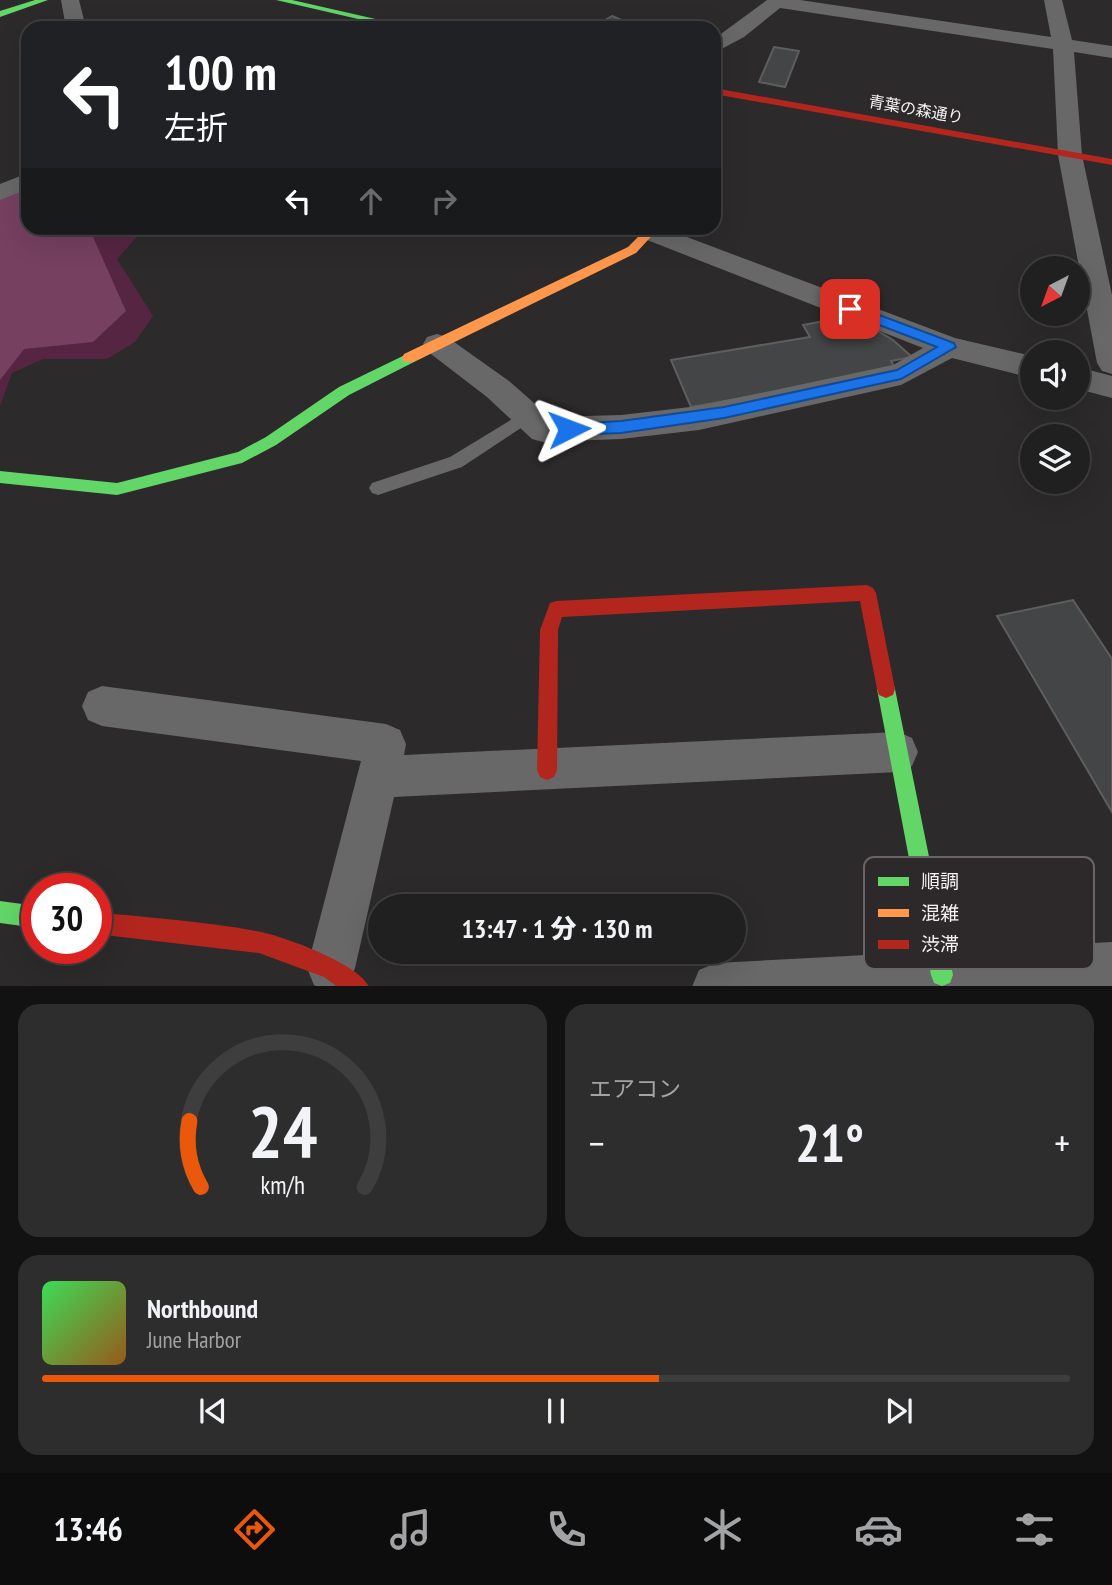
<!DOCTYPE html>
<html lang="ja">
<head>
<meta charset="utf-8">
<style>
	:root { --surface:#212020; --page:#2d2d2d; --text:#f1f3f6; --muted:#a2a3a5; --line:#3e3e3e; --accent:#ea580c }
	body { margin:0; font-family:"PT Sans Narrow","Noto Sans JP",sans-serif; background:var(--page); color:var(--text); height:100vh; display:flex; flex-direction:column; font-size:26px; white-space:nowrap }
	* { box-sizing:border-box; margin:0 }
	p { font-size:23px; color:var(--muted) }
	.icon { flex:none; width:38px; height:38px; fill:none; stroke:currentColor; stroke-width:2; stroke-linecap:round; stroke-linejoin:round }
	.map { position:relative; height:986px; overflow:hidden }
	.panel { display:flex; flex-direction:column; gap:18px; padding:18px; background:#121212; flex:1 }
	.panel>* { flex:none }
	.top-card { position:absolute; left:21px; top:21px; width:700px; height:214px; border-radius:21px; box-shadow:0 7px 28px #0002,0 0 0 2px var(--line); background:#202124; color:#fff; overflow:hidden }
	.needle { width:46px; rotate:221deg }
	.tools { position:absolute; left:1020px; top:256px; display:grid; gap:14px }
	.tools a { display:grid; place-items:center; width:70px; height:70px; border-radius:50%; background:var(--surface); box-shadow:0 7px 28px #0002,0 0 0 2px var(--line); font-size:35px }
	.speed { position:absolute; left:21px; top:873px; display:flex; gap:14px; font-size:35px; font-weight:700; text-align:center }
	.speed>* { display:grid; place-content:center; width:91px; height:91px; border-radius:50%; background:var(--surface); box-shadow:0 7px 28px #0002,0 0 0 2px var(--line); line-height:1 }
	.speed .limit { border:10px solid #d22; background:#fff; color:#111 }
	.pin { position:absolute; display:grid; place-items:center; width:60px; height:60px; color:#fff; margin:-30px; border-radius:14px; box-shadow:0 4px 10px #0006 }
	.me { position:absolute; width:77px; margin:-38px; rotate:87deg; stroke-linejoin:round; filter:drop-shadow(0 0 5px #0008) }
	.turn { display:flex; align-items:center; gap:24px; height:147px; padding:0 28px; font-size:32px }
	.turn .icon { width:91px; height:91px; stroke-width:2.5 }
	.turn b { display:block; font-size:49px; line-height:60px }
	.lanes { display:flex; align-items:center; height:66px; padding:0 28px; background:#0003; justify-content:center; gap:35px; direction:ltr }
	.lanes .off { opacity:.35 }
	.big { font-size:52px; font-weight:800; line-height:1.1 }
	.panel .tile { flex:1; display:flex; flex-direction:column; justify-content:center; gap:10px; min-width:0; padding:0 24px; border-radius:21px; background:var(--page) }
	.panel .dial { align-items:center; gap:0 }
	.dial svg { height:182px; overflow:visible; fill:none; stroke:var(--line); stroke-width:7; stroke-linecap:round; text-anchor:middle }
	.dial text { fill:var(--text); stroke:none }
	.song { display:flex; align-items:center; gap:21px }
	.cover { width:84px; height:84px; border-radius:10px; background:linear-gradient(135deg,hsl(130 70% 55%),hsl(30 70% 35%)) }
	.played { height:7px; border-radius:4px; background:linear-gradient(90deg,var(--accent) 60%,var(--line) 60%) }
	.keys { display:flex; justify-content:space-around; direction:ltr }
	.heat { display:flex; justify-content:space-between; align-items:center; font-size:38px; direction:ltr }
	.panel .tiles { flex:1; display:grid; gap:18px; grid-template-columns:1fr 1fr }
	.tile:last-child { grid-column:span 2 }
	.trip { position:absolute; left:368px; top:894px; width:378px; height:70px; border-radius:35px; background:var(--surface); box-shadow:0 7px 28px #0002,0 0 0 2px var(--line); font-weight:800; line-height:70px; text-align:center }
	.tab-bar { display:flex; height:112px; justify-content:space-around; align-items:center; background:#0d0d0d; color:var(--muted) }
	.tab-bar .icon { width:49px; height:49px }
	.tab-bar .selected { color:var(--accent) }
	.tab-bar b { font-size:32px; color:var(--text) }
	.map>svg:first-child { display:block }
</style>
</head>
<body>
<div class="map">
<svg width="1112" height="987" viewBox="0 0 1112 987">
	<rect width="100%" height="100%" fill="#2c2a2b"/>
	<path fill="#562542" d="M0,204l28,24h117l-28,31 36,57 -18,26 -28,17h-64l-31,14 -12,33z"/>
	<path fill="#764060" d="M28,186v42h131l-66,9 33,74 -33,31 -69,7 -24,31v-182z"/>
	<path fill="#444546" stroke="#5e5e5f" stroke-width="2" d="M612,16l28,12 -45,-2z
		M774,47l25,4 -14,36 -26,-5z
		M824,321h22l23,5 24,14 19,17 -21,4 3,5 -75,18 -128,23 -20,-47 139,-23 -7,-12z
		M1073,600l39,59v153l-115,-196z"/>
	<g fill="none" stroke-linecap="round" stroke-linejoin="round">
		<path fill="#686868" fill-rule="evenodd" d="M527,410l8,6 -2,4 -71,47 -84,28 -6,-2 -3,-5 3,-5 78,-26z"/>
		<path fill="#686868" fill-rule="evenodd" d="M61,0h18l7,28h-20z
			M767,0h33l251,37 -7,-37h18l10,40 40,6v12l-38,-6 8,103 30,140v79l-10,-3 -5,-8 -39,-208 -5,-106 -273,-41 -36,29 -30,16v-14z
			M28,173v16l-28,11v-16z
			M641,228h22l292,110 77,18v22l-80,-20 -51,27 -202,45 -78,9 -78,3 -11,-3 -45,-42 -60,-46 -4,-7 4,-7 10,-3 10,3 62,44 41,36 71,-2 78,-9 194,-41 30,-17 -281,-110 -4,-6z
			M1078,367l34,9v22l-34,-9z
			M102,686l284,38 14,6 6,14 -2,11 494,-23 14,6 6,14 -6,14 -14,6 -504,25 -39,171 -7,17 -30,2 -4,-2 -7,-17 54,-207 -259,-35 -14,-6 -6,-14 6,-14z
			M1112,942v45h-420l7,-17 17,-7z"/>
		<path fill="#63d668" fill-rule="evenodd" d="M35,0h13l-48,17v-6z
			M276,0h16l123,28h-18z
			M409,353l7,5 -2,4 -65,33 -73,50 -34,18 -125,32 -117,-12v-12l117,12 121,-31 28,-15 73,-50z
			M886,680l7,3 2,6 58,286 -3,8 -8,3 -8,-3 -3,-8 -54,-286 2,-6z
			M0,901l37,5v22l-37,-5z"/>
		<path fill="#ff974d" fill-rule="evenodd" d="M647,228h12l-23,25 -222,109h-10l-2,-4 2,-4 224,-107z"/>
		<path fill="#b3261e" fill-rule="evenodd" d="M714,88l398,71v6l-398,-71z
			M867,585l6,3 3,5 19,96 -2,6 -7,3 -7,-3 -2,-6 -17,-88 -298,16 -4,13 -1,140 -3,7 -7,3 -7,-3 -3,-7 3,-140 10,-27 6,-2z
			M96,912c53,6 108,9 160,19 25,4 104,33 113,56h-31l-14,-10 -65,-24 -163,-19z"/>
	</g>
	<path fill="#1a73e8" stroke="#114b97" stroke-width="2" d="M850,304l104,39 2,4 -55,32 -177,39 -103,15 -52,2 -8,-6 8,-5 52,-3 103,-14 173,-37 40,-23 -92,-35v-7z"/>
	<g text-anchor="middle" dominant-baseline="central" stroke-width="7" stroke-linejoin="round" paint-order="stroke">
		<g font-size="16" fill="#f5f2f3" stroke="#2d292b">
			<text transform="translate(916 109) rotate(10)">青葉の森通り</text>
		</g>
	</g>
	<rect x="864" y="857" width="230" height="112" rx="10" fill="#2d292b" stroke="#696567" stroke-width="2"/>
	<rect x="878" y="877" width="31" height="9" fill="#63d668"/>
	<rect x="878" y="909" width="31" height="8" fill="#ff974d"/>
	<rect x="878" y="940" width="31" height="9" fill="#b3261e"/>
	<g font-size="19" fill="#f5f2f3">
		<text x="921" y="888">順調</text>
		<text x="921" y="920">混雑</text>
		<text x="921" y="951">渋滞</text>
	</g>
</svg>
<div class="tools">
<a><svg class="needle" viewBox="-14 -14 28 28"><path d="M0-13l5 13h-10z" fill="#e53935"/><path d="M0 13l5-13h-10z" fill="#a2a3a5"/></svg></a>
<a><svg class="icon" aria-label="sound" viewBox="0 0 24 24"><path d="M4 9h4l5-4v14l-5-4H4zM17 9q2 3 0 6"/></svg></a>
<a><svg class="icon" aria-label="layers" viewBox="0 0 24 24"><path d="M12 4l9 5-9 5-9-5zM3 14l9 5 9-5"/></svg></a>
</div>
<div class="speed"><div class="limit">30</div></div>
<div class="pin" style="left:850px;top:309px;background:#d93025"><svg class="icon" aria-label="arrive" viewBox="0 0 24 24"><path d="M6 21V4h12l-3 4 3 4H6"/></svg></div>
<svg class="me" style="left:569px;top:429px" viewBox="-20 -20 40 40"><path d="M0-17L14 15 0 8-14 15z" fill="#1a73e8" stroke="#fff" stroke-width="4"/></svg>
<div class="trip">13:47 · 1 分 · 130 m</div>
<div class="top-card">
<div class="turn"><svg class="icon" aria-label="left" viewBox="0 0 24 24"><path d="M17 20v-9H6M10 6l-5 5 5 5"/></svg><div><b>100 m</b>左折</div></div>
<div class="lanes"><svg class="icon" aria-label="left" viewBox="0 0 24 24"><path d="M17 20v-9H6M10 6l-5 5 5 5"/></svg><svg class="icon off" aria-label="ahead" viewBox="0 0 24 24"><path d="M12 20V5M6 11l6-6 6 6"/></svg><svg class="icon off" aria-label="right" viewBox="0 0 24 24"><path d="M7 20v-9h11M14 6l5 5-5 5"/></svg></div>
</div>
</div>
<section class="panel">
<div class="tiles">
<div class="tile dial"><svg viewBox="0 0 100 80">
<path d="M14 69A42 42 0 1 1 86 69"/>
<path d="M14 69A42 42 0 0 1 9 40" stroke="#ea580c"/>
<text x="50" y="56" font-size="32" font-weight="700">24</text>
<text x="50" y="72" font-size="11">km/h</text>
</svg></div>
<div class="tile"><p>エアコン</p>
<div class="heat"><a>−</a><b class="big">21°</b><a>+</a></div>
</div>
<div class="tile">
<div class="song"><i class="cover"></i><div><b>Northbound</b><p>June Harbor</p></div></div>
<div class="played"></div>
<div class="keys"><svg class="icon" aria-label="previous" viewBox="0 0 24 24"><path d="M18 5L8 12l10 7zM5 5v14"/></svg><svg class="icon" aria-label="pause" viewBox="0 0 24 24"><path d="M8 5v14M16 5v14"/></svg><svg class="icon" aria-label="next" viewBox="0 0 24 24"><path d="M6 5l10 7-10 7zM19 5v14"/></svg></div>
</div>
</div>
</section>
<nav class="tab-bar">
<b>13:46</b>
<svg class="icon selected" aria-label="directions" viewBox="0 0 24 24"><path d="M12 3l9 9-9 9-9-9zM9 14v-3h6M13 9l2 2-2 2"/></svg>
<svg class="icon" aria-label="music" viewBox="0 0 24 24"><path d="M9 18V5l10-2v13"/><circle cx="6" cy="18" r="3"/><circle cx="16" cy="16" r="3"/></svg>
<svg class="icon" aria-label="phone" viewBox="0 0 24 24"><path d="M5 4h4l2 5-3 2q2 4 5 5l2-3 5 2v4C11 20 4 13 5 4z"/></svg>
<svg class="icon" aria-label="climate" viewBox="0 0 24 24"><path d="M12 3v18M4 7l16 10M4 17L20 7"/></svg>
<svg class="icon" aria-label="car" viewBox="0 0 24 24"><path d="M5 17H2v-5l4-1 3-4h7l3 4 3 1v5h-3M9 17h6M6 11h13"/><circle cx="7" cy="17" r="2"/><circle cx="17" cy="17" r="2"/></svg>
<svg class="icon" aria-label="filters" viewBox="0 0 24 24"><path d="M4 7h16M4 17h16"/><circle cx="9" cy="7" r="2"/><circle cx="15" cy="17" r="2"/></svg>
</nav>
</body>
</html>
